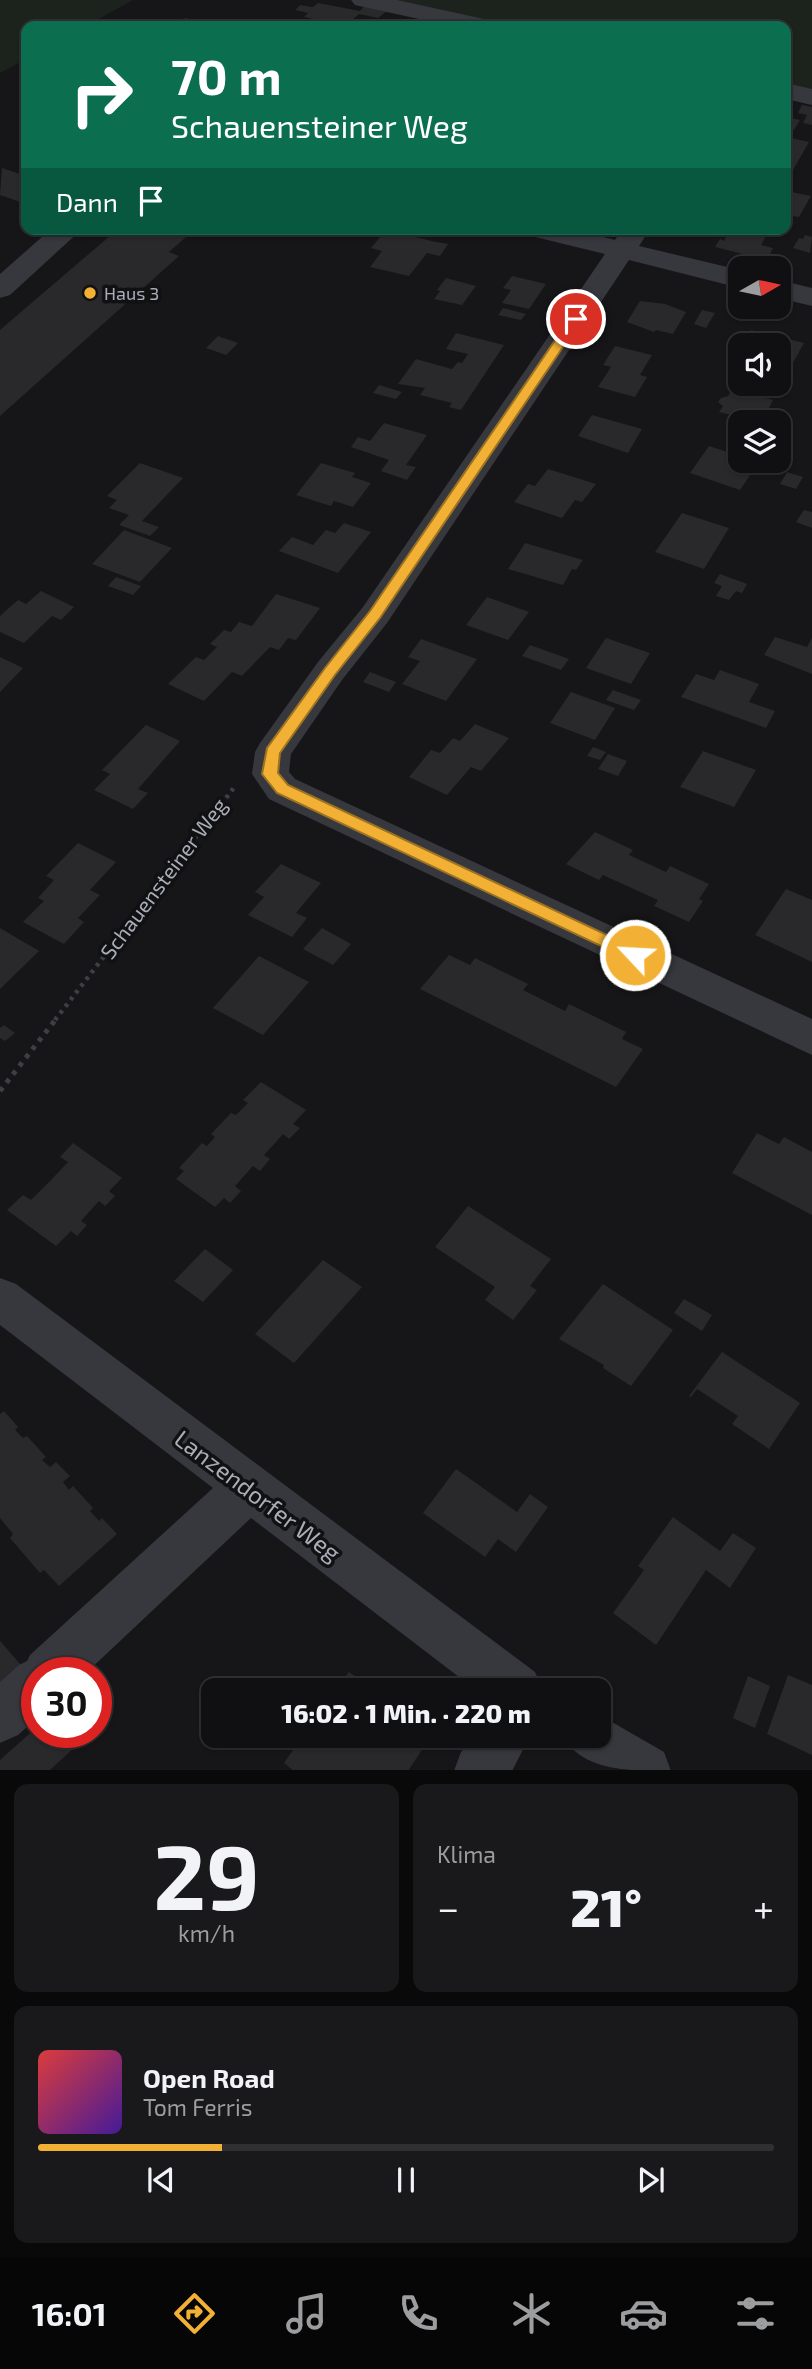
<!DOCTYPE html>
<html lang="de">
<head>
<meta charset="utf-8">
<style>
	:root { --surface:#101012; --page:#19191b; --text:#f1f3f6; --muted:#9c9d9f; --line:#303032; --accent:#f2b134 }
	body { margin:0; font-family:"Exo 2",sans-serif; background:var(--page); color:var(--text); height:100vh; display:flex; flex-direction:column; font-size:26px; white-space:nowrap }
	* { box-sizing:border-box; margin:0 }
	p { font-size:23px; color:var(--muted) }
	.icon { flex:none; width:38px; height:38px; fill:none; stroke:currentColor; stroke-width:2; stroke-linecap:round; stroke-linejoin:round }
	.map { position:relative; height:1770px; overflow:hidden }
	.drawer { display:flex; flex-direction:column; gap:14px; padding:14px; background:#09090a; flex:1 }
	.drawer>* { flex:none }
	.guide { position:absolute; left:21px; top:21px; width:770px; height:214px; border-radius:14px; box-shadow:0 2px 5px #0004,0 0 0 2px var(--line); background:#0b6e4f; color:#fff; overflow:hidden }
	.needle { width:46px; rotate:81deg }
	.buttons { position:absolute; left:728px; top:256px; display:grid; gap:14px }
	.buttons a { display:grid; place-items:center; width:63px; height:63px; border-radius:14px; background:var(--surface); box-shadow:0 2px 5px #0004,0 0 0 2px var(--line); font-size:35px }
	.speed { position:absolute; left:21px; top:1657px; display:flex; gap:14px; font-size:35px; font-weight:700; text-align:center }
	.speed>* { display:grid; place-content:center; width:91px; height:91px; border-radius:50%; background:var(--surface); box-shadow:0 2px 5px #0004,0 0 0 2px var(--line); line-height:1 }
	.speed .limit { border:10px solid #d22; background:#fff; color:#111 }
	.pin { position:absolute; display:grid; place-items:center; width:60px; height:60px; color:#fff; margin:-30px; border:4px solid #fff; border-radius:50%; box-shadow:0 2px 7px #0007 }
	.me { position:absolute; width:77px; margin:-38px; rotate:295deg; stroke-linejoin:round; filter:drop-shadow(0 0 5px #0008) }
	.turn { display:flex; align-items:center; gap:24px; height:147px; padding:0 35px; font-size:32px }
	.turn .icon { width:91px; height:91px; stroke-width:2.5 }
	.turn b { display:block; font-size:49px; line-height:60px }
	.then { display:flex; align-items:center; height:66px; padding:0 35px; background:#0003; gap:14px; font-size:26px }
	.big { font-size:52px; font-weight:800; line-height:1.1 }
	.drawer .tile { flex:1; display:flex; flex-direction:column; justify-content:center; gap:10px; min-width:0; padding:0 24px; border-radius:14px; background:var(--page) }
	.drawer .dial { align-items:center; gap:0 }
	.dial b { font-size:91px; line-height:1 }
	.song { display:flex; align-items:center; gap:21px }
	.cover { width:84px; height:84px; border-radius:10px; background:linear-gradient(135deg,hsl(0 70% 55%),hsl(260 70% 35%)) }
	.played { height:7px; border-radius:4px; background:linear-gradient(90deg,var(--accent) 25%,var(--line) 25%) }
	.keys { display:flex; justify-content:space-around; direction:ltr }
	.heat { display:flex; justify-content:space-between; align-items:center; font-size:38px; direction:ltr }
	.drawer .tiles { flex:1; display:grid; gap:14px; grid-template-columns:1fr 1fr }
	.tile:last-child { grid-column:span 2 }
	.trip { position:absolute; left:201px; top:1678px; width:410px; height:70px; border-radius:14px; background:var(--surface); box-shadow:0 2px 5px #0004,0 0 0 2px var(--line); font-weight:800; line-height:70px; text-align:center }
	.tab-bar { display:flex; height:112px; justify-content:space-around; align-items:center; background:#060607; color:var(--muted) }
	.tab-bar .icon { width:49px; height:49px }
	.tab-bar .active { color:var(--accent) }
	.tab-bar b { font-size:32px; color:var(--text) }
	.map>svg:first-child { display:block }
</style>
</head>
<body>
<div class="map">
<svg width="812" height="1771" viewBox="0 0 812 1771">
	<rect width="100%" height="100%" fill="#161618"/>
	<path fill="#1c231d" d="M0,0h133l-47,26h-60v33l-26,14z
		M379,0h433v92l-26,-6v-60h-283z"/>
	<path fill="#29292c" d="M318,3l42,8 4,-5 23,5 -9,7 -19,-4 -14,12 -41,-9 4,-4 -13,-3 5,-5 13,2z
		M188,18l2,8h-33l-1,-3z
		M802,105l10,2v18l-9,-2 4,-8 -9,-2z
		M786,117l14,3 -6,10 -8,-2z
		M786,137l23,5 -16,28 -7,-1z
		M2,168l24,8v28l-26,-9z
		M786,191l25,5 -12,21 -13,-2z
		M118,229h77l-26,23 10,4 -179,160v-86z
		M726,229l43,2 -8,14 12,3 -6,12 -52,-13 5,-8 4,2 2,-4 -4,-1z
		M386,230l50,12 12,2 -8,12 -13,-3 -18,23 -39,-9 12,-16 -11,-3z
		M805,235l7,2 -2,16 -17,-5 6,-10 4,1z
		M512,276l34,8 -17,25 -27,-6 9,-13 -8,-2z
		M446,278l30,8 -14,19 -28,-6 6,-8 -3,-1z
		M640,301l25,3 21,8 -13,22 -17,-4 -2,2 -27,-10z
		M503,308l23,6 -5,6 -23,-5z
		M702,310l13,3 -9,15 -12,-4z
		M751,330l53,13 -16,29 -9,-2v-25h-37z
		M456,333l48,12 -43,65 -12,-3 3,-4 -32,-8 5,-7 -27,-4 18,-25 36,10 6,-7 4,1 6,-9 -22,-5z
		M218,336l20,7 -12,12 -20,-7z
		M615,346l37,9 -12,20 7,2 -12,20 -37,-10 13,-20 -8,-2z
		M379,385l23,7 -6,7 -23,-6z
		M732,389l41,11 -11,22 -43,-10 4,-6 -5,-4 3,-4 7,-2z
		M592,415l50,14 -14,24 -50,-17z
		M384,423l43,12 -21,30 10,2 -9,13 -26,-9 8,-11 -38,-13 7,-10 12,4z
		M709,446l31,10v4l19,2 -19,28 -50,-17z
		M140,463l43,15 -41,43 17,6 -9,9 -31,-11 10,-10 -20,-7 8,-8 -10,-4z
		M321,463l34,10 -3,4 19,6 -18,24 -19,-6 -3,5 -35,-11z
		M548,469l48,15 -14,18 -7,-2 -13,18 -48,-16 14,-18 7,2z
		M787,472l16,5 -7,12 -16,-5z
		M804,510l8,2v16l-16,-6z
		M682,513l47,15 -25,41 -49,-17z
		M344,523l27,9 -33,41 -59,-22 13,-14 21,8 13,-15 9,3z
		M124,530l48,18 -32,34 -48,-18z
		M525,543l58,17 -7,10 -4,-1 -9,16 -55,-16z
		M720,574l27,10 -5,9 -6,-2 -7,9 -13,-4 6,-10 -8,-3z
		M116,577l25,9 -8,9 -25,-9z
		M41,591l33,16 -13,13 -9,-4 -28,27 -24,-11v-16l18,-16 8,4z
		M276,594l44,14 -24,32 -8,-2 -9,12 -9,-3 -28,29 -10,-4 -28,29 -36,-17 28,-27 8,3 13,-13 -7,-3 14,-14 7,2 8,-10 13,4z
		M487,597l42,15 -21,28 -42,-15z
		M775,637l32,10 5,-9v36l-48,-19z
		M606,638l44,15 -19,31 -45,-16z
		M421,639l56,20 -31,42 -44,-17 18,-23 -12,-4z
		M530,645l39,14 -8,11 -39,-14z
		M0,657l23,11 -23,24z
		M720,670l39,14 -10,18 26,9 -9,17 -85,-31 15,-23 18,6z
		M370,672l26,10 -7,10 -26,-10z
		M613,690l28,10 -7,10 -28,-10z
		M571,692l44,16 -20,32 -45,-17z
		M475,724l34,14 -28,33 -10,-4 -24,28 -38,-18 22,-27 9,3 13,-15 7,3z
		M146,725l34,16 -42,48 10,4 -15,16 -39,-19 16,-16 -8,-4z
		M593,747l13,5 -6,8 -13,-4z
		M703,751l53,19 -22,37 -54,-20z
		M608,754l19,7 -9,15 -20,-7z
		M595,832l38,18 -4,5 37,17 4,-6 39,18 -10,15 4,2 -14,21 -35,-16 4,-6 -55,-25 -4,5 -33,-16z
		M78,843l38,19 -26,28 10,5 -22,23 6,4 -20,22 -41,-22 21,-21 -6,-3 16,-18 -8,-4z
		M281,864l40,19 -25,30 11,5 -15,19 -44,-22 16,-18 -9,-5z
		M786,889l26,11v62l-57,-27z
		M0,928l39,23 -39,38z
		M322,928l29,16 -18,21 -30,-16z
		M449,955l21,10 5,-7 53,26 -5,6 42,21 4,-7 57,28 -4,7 21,10 -27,38 -196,-98z
		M259,956l50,26 -46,53 -50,-27z
		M4,1025l11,8 -10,8 -5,-3v-10z
		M261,1082l45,28 -13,14 7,4 -11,11 -6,-5 -7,8 -12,13 6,4 -10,12 -7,-5 -18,20 6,5 -11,12 -6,-5 -9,9 -39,-28 8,-8 -5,-3 23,-25 5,3 8,-9 -4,-3 20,-21 5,2 12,-12 -5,-3z
		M757,1133l22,11 5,-7 28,15v63l-80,-42z
		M73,1143l49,35 -13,13 6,5 -10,10 -6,-5 -18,20 6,4 -10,11 -6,-5 -15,15 -49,-36 16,-15 8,5 19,-19 18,-19 -8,-5z
		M468,1206l83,53 -21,27 7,4 -24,30 -28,-20 10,-13 -60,-40z
		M205,1249l28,21 -30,32 -29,-21z
		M323,1260l39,27 -68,76 -39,-29z
		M603,1284l70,46 -42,56 -28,-18 1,-3 -45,-26z
		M684,1299l28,16 -10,16 -28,-18z
		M722,1352l78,51 -31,46 -37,-25 6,-8 -41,-27 -6,8 -2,-1z
		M4,1411l14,16 -3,3 8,8 4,-2 19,21 -4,3 8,7 6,-5 14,14 -7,6 6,8 4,-4 20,22 -3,3 9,10 3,-3 15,16 -58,52 -15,-16 -4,3 -30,-35 3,-4 -13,-16v-104z
		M456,1469l61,43 13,-18 18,13 -32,45 -18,-13 -13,18 -62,-44z
		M673,1517l47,34 13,-18 23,15 -26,40 -24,-18 -50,75 -43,-32 31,-43 -6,-4z
		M0,1641l21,24 -21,19z
		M349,1672l25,18h-38z
		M788,1675l24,10v70l-45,-21z
		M748,1676l22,10 -15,42 -22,-10z
		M37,1727v5h31l10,12 -29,27h-49v-11z
		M303,1736h128l-23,35h-114l-10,-8z"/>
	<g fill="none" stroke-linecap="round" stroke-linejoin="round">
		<path stroke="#3d3f44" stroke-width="4.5" stroke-dasharray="3.5 5" stroke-linecap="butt" d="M55,1020l181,-235"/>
		<path stroke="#3d3f44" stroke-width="5" stroke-dasharray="4.5 6" stroke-linecap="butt" d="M0,1091l56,-72"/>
		<path fill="#37383d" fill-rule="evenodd" d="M351,0h46l96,21 3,5h-45l-96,-21z
			M786,83l26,6v16l-26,-6z
			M51,229h31l-72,66 -10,3v-24z
			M523,229h49l43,11 7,-11h28l-11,17 101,24v18l-111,-28 -242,363 -45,57 -51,74 -2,18 6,7 517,240v36l-543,-256 -17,-25 3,-22 5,-9 58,-81 45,-55 242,-353 -78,-19z
			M779,280l33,8v18l-33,-8z
			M0,1278l16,6 519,388 8,18h-67l-225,-172 -165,155h-49v45l-19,17 -18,8v-61l19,-17 8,-4 3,-6 183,-167 -213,-163z
			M598,1714l66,38 7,19c-43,0 -89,0 -108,-35h35z
			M473,1736h57l-18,35h-58l7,-19z"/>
	</g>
	<path fill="#f2b134" stroke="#9d7322" stroke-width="2" d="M576,316l6,3 -202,299 -45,57 -55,78 -2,20 10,12 353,166 3,4 -3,5 -6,2 -358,-169 -15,-19 5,-26 58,-80 45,-57 201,-294z"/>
	<circle fill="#f2b134" stroke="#111113" stroke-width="2.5" cx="90" cy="293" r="7"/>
	<g text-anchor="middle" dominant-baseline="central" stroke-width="7" stroke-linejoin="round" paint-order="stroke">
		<g font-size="18" fill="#a8adb8" stroke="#111113" text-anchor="start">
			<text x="104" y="293">Haus 3</text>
		</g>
		<g font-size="21" fill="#a8adb8" stroke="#111113">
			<text transform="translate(163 878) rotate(-53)">Schauensteiner Weg</text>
		</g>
		<g font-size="24" fill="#a8adb8" stroke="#111113">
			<text transform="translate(258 1495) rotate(37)">Lanzendorfer Weg</text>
		</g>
	</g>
</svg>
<div class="buttons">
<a><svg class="needle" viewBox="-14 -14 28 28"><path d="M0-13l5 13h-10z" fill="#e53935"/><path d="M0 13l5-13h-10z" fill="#9c9d9f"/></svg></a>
<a><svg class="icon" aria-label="sound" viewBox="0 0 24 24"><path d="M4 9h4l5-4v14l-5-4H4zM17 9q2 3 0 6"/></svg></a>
<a><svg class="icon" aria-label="layers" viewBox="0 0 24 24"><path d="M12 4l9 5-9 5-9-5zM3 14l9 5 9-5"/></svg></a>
</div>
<div class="speed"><div class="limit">30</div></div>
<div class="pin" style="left:576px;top:319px;background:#d93025"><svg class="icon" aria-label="arrive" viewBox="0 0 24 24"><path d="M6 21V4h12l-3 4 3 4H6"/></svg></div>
<svg class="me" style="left:635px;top:955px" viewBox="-20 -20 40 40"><circle r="17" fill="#f2b134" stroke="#fff" stroke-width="3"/><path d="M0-11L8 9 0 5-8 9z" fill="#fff"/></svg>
<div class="trip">16:02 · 1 Min. · 220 m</div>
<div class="guide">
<div class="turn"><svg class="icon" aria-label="right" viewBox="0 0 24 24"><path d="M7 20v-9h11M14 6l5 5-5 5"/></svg><div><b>70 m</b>Schauensteiner Weg</div></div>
<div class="then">Dann<svg class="icon" aria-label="arrive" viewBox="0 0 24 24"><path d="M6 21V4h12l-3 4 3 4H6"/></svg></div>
</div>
</div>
<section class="drawer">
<div class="tiles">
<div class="tile dial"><b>29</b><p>km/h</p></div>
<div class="tile"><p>Klima</p>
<div class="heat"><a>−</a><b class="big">21°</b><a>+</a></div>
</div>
<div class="tile">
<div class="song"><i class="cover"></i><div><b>Open Road</b><p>Tom Ferris</p></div></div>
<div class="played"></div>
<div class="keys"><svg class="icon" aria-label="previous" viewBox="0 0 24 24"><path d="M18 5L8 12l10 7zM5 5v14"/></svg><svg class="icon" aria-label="pause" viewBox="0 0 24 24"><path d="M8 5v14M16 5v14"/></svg><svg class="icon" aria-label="next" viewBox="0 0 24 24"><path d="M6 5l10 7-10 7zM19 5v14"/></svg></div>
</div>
</div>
</section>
<nav class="tab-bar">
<b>16:01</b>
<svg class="icon active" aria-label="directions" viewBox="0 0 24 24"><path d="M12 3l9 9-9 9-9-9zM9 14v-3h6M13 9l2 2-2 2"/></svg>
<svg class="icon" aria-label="music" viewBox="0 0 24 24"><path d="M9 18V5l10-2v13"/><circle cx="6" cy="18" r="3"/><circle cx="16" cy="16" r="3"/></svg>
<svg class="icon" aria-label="phone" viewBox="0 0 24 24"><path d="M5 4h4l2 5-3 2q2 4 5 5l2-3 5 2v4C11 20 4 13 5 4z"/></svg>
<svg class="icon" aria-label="climate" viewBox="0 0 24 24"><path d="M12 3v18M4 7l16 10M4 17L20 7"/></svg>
<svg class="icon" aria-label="car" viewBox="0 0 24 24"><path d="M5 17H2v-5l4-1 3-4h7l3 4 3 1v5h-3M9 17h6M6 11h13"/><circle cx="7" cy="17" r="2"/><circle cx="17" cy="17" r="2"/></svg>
<svg class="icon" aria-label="filters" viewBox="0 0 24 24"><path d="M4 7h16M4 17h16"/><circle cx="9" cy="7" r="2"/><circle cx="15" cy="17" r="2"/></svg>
</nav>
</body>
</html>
